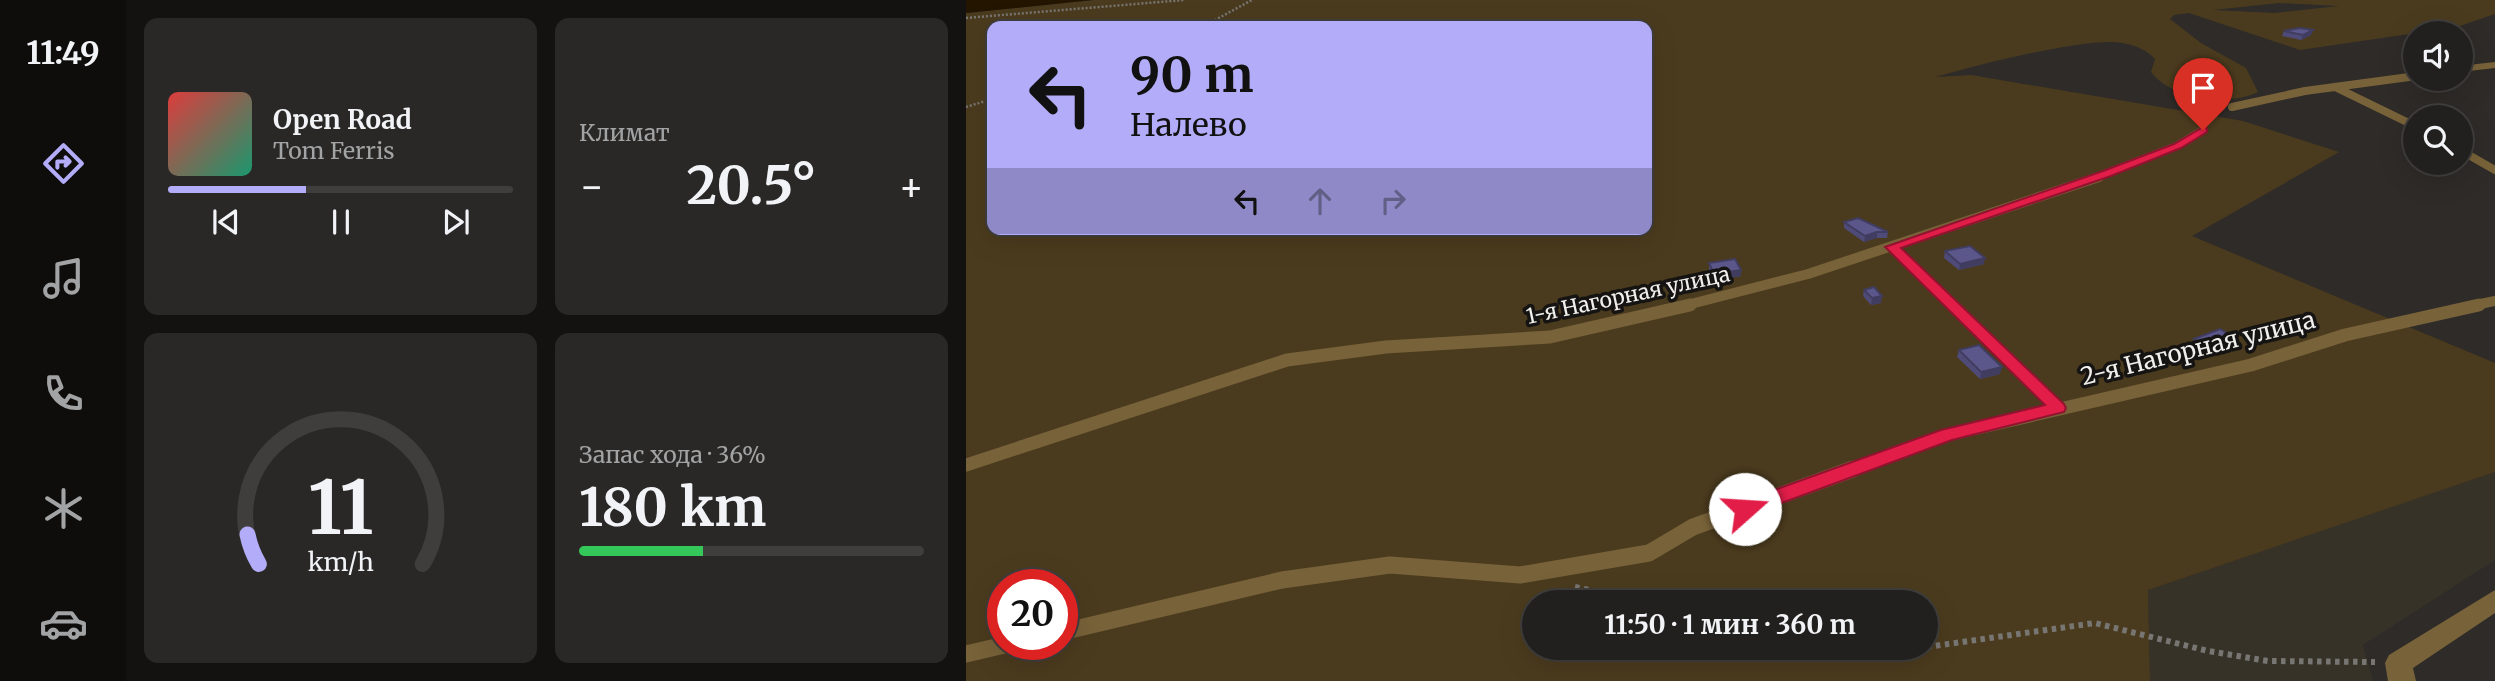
<!DOCTYPE html>
<html lang="ru">
<head>
<meta charset="utf-8">
<style>
	:root { --surface:#22201e; --page:#2a2827; --text:#f1f3f6; --muted:#a2a3a4; --line:#3f3e3c; --accent:#b3adf9 }
	body { margin:0; font-family:Merriweather,serif; background:var(--page); color:var(--text); height:100vh; display:flex; flex-direction:column; font-size:26px; white-space:nowrap }
	* { box-sizing:border-box; margin:0 }
	p { font-size:23px; color:var(--muted) }
	.icon { flex:none; width:38px; height:38px; fill:none; stroke:currentColor; stroke-width:2; stroke-linecap:round; stroke-linejoin:round }
	.map { position:relative; flex:1; overflow:hidden }
	.sheet { display:flex; flex-direction:column; gap:18px; padding:18px; background:#131210; width:840px }
	.sheet>* { flex:none }
	.banner { position:absolute; left:21px; top:21px; width:665px; height:214px; border-radius:14px; box-shadow:0 7px 28px #0002,0 0 0 2px var(--line); background:#b3adf9; color:#111; overflow:hidden }
	.tools { position:absolute; left:1437px; top:21px; display:grid; gap:14px }
	.tools a { display:grid; place-items:center; width:70px; height:70px; border-radius:50%; background:var(--surface); box-shadow:0 7px 28px #0002,0 0 0 2px var(--line); font-size:35px }
	.speed { position:absolute; left:21px; top:569px; display:flex; gap:14px; font-size:35px; font-weight:700; text-align:center }
	.speed>* { display:grid; place-content:center; width:91px; height:91px; border-radius:50%; background:var(--surface); box-shadow:0 7px 28px #0002,0 0 0 2px var(--line); line-height:1 }
	.speed .limit { border:10px solid #d22; background:#fff; color:#111 }
	.pin { position:absolute; display:grid; place-items:center; width:60px; height:60px; color:#fff; margin:-72px -30px; border-radius:50% 50% 50% 0; rotate:-45deg; box-shadow:0 0 7px #0007 }
	.pin .icon { rotate:45deg }
	.me { position:absolute; width:77px; margin:-38px; rotate:71deg; stroke-linejoin:round; filter:drop-shadow(0 0 5px #0008) }
	.turn { display:flex; align-items:center; gap:24px; height:147px; padding:0 28px; font-size:32px }
	.turn .icon { width:91px; height:91px; stroke-width:2.5 }
	.turn b { display:block; font-size:49px; line-height:60px }
	.lanes { display:flex; align-items:center; height:66px; padding:0 28px; background:#0003; justify-content:center; gap:35px; direction:ltr }
	.lanes .off { opacity:.35 }
	.big { font-size:52px; font-weight:700; line-height:1.1 }
	.sheet .widget { flex:1; display:flex; flex-direction:column; justify-content:center; gap:10px; min-width:0; padding:0 24px; border-radius:14px; background:var(--page) }
	.sheet .dial { align-items:center; gap:0 }
	.dial svg { height:182px; overflow:visible; fill:none; stroke:var(--line); stroke-width:7; stroke-linecap:round; text-anchor:middle }
	.dial text { fill:var(--text); stroke:none }
	.song { display:flex; align-items:center; gap:21px }
	.cover { width:84px; height:84px; border-radius:10px; background:linear-gradient(135deg,hsl(0 70% 55%),hsl(160 70% 35%)) }
	.played { height:7px; border-radius:4px; background:linear-gradient(90deg,var(--accent) 40%,var(--line) 40%) }
	.keys { display:flex; justify-content:space-around; direction:ltr }
	.heat { display:flex; justify-content:space-between; align-items:center; font-size:38px; direction:ltr }
	.charge { height:10px; border-radius:5px; background:linear-gradient(90deg,#34c759 36%,var(--line) 0) }
	.sheet .tiles { flex:1; display:grid; gap:18px; grid-template-columns:repeat(2,1fr) }
	.trip { position:absolute; left:556px; top:590px; width:416px; height:70px; border-radius:35px; background:var(--surface); box-shadow:0 7px 28px #0002,0 0 0 2px var(--line); font-weight:700; line-height:70px; text-align:center }
	main { display:flex; flex:1; min-height:0 }
	.dock { display:flex; flex-direction:column; width:126px; justify-content:space-around; align-items:center; background:#0e0d0c; color:var(--muted) }
	.dock .icon { width:49px; height:49px }
	.dock .current { color:var(--accent) }
	.dock b { font-size:32px; color:var(--text) }
	.map>svg:first-child { display:block }
</style>
</head>
<body>
<main>
<nav class="dock">
<b>11:49</b>
<svg class="icon current" aria-label="directions" viewBox="0 0 24 24"><path d="M12 3l9 9-9 9-9-9zM9 14v-3h6M13 9l2 2-2 2"/></svg>
<svg class="icon" aria-label="music" viewBox="0 0 24 24"><path d="M9 18V5l10-2v13"/><circle cx="6" cy="18" r="3"/><circle cx="16" cy="16" r="3"/></svg>
<svg class="icon" aria-label="phone" viewBox="0 0 24 24"><path d="M5 4h4l2 5-3 2q2 4 5 5l2-3 5 2v4C11 20 4 13 5 4z"/></svg>
<svg class="icon" aria-label="climate" viewBox="0 0 24 24"><path d="M12 3v18M4 7l16 10M4 17L20 7"/></svg>
<svg class="icon" aria-label="car" viewBox="0 0 24 24"><path d="M5 17H2v-5l4-1 3-4h7l3 4 3 1v5h-3M9 17h6M6 11h13"/><circle cx="7" cy="17" r="2"/><circle cx="17" cy="17" r="2"/></svg>
</nav>
<section class="sheet">
<div class="tiles">
<div class="widget">
<div class="song"><i class="cover"></i><div><b>Open Road</b><p>Tom Ferris</p></div></div>
<div class="played"></div>
<div class="keys"><svg class="icon" aria-label="previous" viewBox="0 0 24 24"><path d="M18 5L8 12l10 7zM5 5v14"/></svg><svg class="icon" aria-label="pause" viewBox="0 0 24 24"><path d="M8 5v14M16 5v14"/></svg><svg class="icon" aria-label="next" viewBox="0 0 24 24"><path d="M6 5l10 7-10 7zM19 5v14"/></svg></div>
</div>
<div class="widget"><p>Климат</p>
<div class="heat"><a>−</a><b class="big">20.5°</b><a>+</a></div>
</div>
<div class="widget dial"><svg viewBox="0 0 100 80">
<path d="M14 69A42 42 0 1 1 86 69"/>
<path d="M14 69A42 42 0 0 1 9 56" stroke="#b3adf9"/>
<text x="50" y="56" font-size="32" font-weight="700">11</text>
<text x="50" y="72" font-size="11">km/h</text>
</svg></div>
<div class="widget"><p>Запас хода · 36%</p><b class="big">180 km</b><div class="charge"></div></div>
</div>
</section>
<div class="map">
<svg width="1529" height="681" viewBox="0 0 1529 681">
	<rect width="100%" height="100%" fill="#2e2b28"/>
	<path fill="#373228" d="M1529,472v88l-132,85 10,36h-223l-2,-91z"/>
	<path fill="#4b3b1e" fill-rule="evenodd" d="M127,0h1402v14l-38,13 -157,23 -111,-37 -15,2 -4,4 31,24 45,25 12,24c-30,15 -87,7 -107,-20l4,-13c-8,-9 -20,-14 -33,-16 -32,-7 -150,23 -186,34l35,-2 272,46 96,31 -147,84 303,127v109l-347,118 2,91h-1184v-668zM1313,3l60,3 -64,7 -62,-3zM26,26h655v203h-655zM37,584h59v60h-59zM569,602h392v46h-392z"/>
	<path fill="#241500" d="M0,0h127l-127,13z"/>
	<g fill="none" stroke-linecap="round" stroke-linejoin="round">
		<path stroke="#787673" stroke-width="2.5" stroke-dasharray="2 2" stroke-linecap="butt" d="M0,18l218,-18
			M238,26l48,-26
			M0,107l26,-8"/>
		<path stroke="#787673" stroke-width="6" stroke-dasharray="4.5 4.5" stroke-linecap="butt" d="M609,587l72,15
			M961,647l168,-24 113,28 60,10 107,1
			M917,648h39"/>
		<path stroke="#786239" stroke-width="6" d="M1494,69l35,-4
			M1430,79l19,-3"/>
		<path stroke="#786239" stroke-width="8" d="M1369,87l80,39
			M1266,107l73,-16 104,-14
			M1494,150l35,20
			M1128,178l83,-32 26,-16"/>
		<path stroke="#786239" stroke-width="10" d="M926,246l62,60
			M717,306l125,-32 291,-97
			M1505,306l24,-5"/>
		<path stroke="#786239" stroke-width="13" d="M986,305l106,103
			M0,465l321,-105 99,-13 164,-10 140,-32
			M882,471l99,-36 304,-70 94,-30 134,-30"/>
		<path stroke="#786239" stroke-width="17" d="M96,632l220,-52 108,-15 130,10 129,-22 44,-26 160,-58
			M0,654l43,-10"/>
		<path fill="#786239" fill-rule="evenodd" d="M1529,590v23l-82,55 3,13h-28l-3,-18 4,-8z"/>
	</g>
	<path fill="#4f4b78" d="M1347,30l-2,5 -10,5 -19,-4 2,-5z
		M878,222l44,10 -1,6h-10l-13,4 -20,-14z
		M979,251l39,13 -25,6 -15,-12z
		M743,263l32,13 -27,5 -5,-11z
		M898,290l17,13 -10,2 -8,-9z
		M1228,339l37,5 -26,10 -14,-8z
		M993,350l41,24 -20,5 -23,-22z"/>
	<path fill="#403d61" d="M1347,30l-2,5 -10,5 2,-5z
		M911,232v6l-13,4 1,-6z
		M1019,258l-1,6 -25,6 1,-6z
		M775,270v6l-27,5v-7z
		M916,296l-1,7 -10,2 1,-7z
		M1268,337l-3,7 -26,10 3,-7z
		M1036,367l-2,7 -20,5 1,-7z"/>
	<path fill="#5c578b" stroke="#403d61" stroke-width="2" d="M1334,28l13,2 -10,5 -19,-4z
		M892,218l30,14h-11l-12,4 -21,-14z
		M1004,246l15,12 -25,6 -15,-13z
		M769,259l6,11 -27,4 -5,-11z
		M908,287l8,9 -10,2 -8,-8z
		M1254,329l14,8 -26,10 -14,-8z
		M1013,345l23,22 -21,5 -22,-22z"/>
	<path fill="#e11d48" stroke="#92132f" stroke-width="2" d="M1237,127l4,1v4l-26,16 -70,28 -210,72 163,156 2,4 -2,4 -112,28 -200,74h-14l-3,-5 3,-6 203,-73 104,-25 -160,-158 218,-76 71,-27z"/>
	<g text-anchor="middle" dominant-baseline="central" stroke-width="7" stroke-linejoin="round" paint-order="stroke">
		<g font-size="21" fill="#f0efec" stroke="#151412">
			<text transform="translate(662 295) rotate(-12)">1-я Нагорная улица</text>
		</g>
		<g font-size="24" fill="#f0efec" stroke="#151412">
			<text transform="translate(1232 348) rotate(-14)">2-я Нагорная улица</text>
		</g>
	</g>
</svg>
<div class="tools">
<a><svg class="icon" aria-label="sound" viewBox="0 0 24 24"><path d="M4 9h4l5-4v14l-5-4H4zM17 9q2 3 0 6"/></svg></a>
<a><svg class="icon" aria-label="search" viewBox="0 0 24 24"><circle cx="10" cy="10" r="6"/><path d="M15 15l6 6"/></svg></a>
</div>
<div class="speed"><div class="limit">20</div></div>
<div class="pin" style="left:1237px;top:130px;background:#d93025"><svg class="icon" aria-label="arrive" viewBox="0 0 24 24"><path d="M6 21V4h12l-3 4 3 4H6"/></svg></div>
<svg class="me" style="left:779px;top:509px" viewBox="-20 -20 40 40"><circle r="19" fill="#fff"/><path d="M0-13L10 11 0 6-10 11z" fill="#e11d48"/></svg>
<div class="trip">11:50 · 1 мин · 360 m</div>
<div class="banner">
<div class="turn"><svg class="icon" aria-label="left" viewBox="0 0 24 24"><path d="M17 20v-9H6M10 6l-5 5 5 5"/></svg><div><b>90 m</b>Налево</div></div>
<div class="lanes"><svg class="icon" aria-label="left" viewBox="0 0 24 24"><path d="M17 20v-9H6M10 6l-5 5 5 5"/></svg><svg class="icon off" aria-label="ahead" viewBox="0 0 24 24"><path d="M12 20V5M6 11l6-6 6 6"/></svg><svg class="icon off" aria-label="right" viewBox="0 0 24 24"><path d="M7 20v-9h11M14 6l5 5-5 5"/></svg></div>
</div>
</div>
</main>
</body>
</html>
